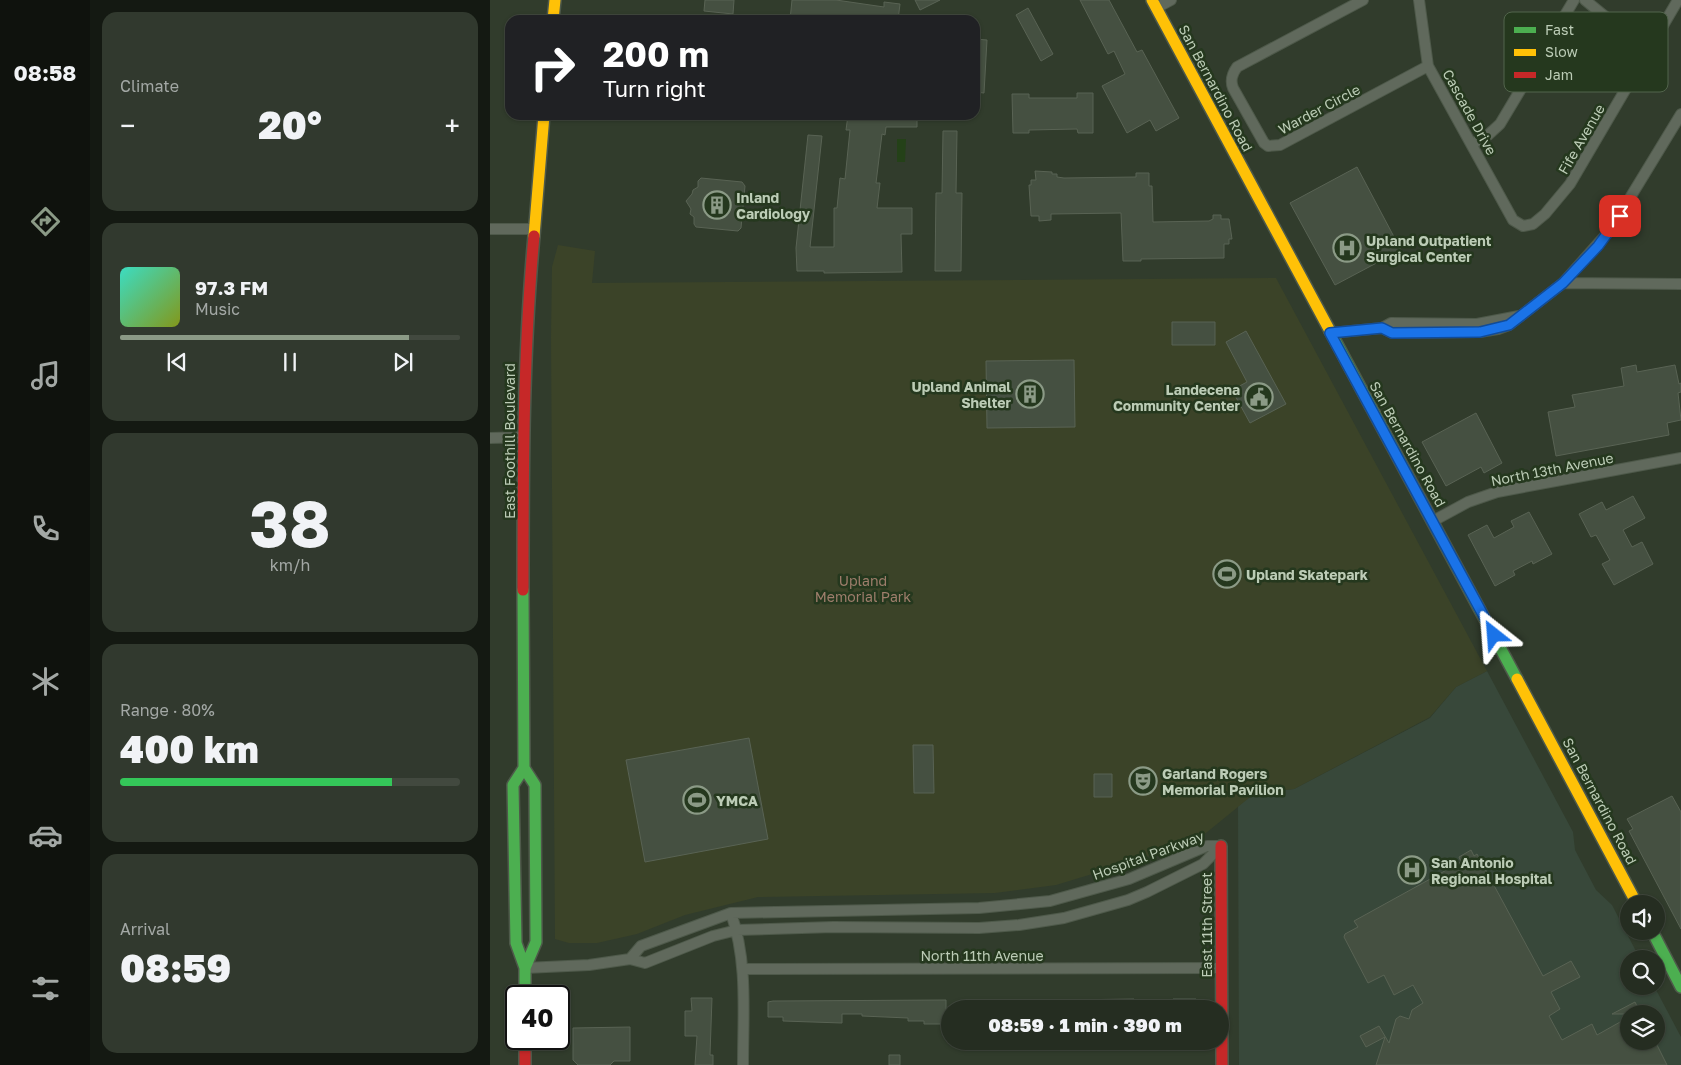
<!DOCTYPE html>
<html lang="en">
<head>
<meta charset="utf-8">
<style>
	:root { --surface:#252d21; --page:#31392e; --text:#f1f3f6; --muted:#a3a8a5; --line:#42493f; --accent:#8b9a86 }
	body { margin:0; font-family:"Golos Text",sans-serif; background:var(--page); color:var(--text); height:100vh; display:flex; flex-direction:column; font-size:19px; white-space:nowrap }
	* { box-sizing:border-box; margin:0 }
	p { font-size:16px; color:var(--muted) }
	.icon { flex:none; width:28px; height:28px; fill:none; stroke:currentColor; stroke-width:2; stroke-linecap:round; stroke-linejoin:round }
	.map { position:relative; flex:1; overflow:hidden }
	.panel { display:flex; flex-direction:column; gap:12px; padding:12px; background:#141912; width:400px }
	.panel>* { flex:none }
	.guide { position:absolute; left:15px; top:15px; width:475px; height:105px; border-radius:15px; box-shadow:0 1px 4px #0004,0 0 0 1px var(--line); background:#202124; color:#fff; overflow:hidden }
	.controls { position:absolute; left:1130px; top:895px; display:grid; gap:10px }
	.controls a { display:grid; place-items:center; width:45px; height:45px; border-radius:50%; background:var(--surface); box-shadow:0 1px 4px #0004,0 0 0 1px var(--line); font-size:25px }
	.speed { position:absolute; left:15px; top:985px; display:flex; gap:10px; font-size:25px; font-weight:700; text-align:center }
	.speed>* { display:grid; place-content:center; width:65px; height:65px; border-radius:50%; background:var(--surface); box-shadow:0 1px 4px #0004,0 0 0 1px var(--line); line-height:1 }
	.speed .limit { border:2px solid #111; border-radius:8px; background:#fff; color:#111 }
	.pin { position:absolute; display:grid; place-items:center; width:42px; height:42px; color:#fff; margin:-21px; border-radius:10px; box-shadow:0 2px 8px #0006 }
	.me { position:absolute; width:55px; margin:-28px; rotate:332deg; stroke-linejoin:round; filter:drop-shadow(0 0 4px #0008) }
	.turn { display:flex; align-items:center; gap:18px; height:105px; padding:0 15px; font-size:22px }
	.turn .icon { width:65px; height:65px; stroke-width:2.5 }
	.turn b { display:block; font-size:35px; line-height:42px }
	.big { font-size:38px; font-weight:800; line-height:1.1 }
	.panel .tile { flex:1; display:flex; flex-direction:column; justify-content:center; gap:8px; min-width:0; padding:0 18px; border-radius:15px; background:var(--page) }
	.panel .dial { align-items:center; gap:0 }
	.dial b { font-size:65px; line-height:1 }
	.song { display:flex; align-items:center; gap:15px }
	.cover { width:60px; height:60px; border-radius:8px; background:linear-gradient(135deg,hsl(170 70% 55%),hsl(70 70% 35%)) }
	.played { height:5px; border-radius:2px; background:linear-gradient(90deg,var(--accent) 85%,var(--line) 85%) }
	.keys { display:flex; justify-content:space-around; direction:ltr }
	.heat { display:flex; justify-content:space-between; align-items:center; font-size:28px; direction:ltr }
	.charge { height:8px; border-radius:4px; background:linear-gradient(90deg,#34c759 80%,var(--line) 0) }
	.trip { position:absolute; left:451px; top:1000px; width:288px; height:50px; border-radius:25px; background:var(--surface); box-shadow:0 1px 4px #0004,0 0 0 1px var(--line); font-weight:800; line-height:50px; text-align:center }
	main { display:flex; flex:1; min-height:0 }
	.dock { display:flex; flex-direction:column; width:90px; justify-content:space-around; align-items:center; background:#0f120d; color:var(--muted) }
	.dock .icon { width:35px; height:35px }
	.dock .on { color:var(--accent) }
	.dock b { font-size:22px; color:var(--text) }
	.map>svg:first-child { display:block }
</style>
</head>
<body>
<main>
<nav class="dock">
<b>08:58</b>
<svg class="icon on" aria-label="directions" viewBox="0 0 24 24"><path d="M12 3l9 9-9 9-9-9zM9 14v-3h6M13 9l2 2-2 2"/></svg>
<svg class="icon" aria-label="music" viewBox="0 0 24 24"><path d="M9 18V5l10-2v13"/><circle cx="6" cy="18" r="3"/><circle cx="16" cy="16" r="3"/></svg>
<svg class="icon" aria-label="phone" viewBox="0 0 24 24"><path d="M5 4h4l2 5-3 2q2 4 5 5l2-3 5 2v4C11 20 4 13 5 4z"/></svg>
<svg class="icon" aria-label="climate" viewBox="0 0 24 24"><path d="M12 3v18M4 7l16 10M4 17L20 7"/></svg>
<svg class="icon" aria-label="car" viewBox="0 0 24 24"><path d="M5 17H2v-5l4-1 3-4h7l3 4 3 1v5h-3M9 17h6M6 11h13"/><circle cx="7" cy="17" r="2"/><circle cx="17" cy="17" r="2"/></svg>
<svg class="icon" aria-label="filters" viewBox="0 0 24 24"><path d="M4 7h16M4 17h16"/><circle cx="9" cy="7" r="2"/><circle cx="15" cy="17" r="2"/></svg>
</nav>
<section class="panel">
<div class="tile"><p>Climate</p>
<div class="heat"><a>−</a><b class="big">20°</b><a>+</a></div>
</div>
<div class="tile">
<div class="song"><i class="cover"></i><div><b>97.3 FM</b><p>Music</p></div></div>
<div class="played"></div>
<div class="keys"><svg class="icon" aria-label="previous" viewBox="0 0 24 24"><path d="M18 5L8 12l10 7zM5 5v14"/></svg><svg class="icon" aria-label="pause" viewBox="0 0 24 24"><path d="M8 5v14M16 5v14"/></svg><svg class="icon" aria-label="next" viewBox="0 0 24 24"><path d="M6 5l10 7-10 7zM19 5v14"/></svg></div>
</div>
<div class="tile dial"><b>38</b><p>km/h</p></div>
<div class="tile"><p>Range · 80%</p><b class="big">400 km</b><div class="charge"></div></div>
<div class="tile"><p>Arrival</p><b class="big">08:59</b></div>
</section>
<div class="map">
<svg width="1191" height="1065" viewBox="0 0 1191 1065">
	<rect width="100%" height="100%" fill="#313c2c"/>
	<path fill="#38483a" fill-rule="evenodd" d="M997,671l86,161 2,18 21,40 16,15 28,54h-11v27h25l27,51v28h-442l-1,-259 17,-13 39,-4 136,-71 26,-31zM1139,1014h27v27h-27z"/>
	<path fill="#3b4328" d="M68,245l37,6 -3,32 684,-5 211,393 -31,16 -26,30 -136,72 -39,4 -49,40 -71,28 -79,24 -61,8 -237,4 -73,18 -48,19 -40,9h-28l-14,-4 -4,-602 1,-70z"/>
	<path fill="#244118" d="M407,139h9l-1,23h-8z"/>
	<path fill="#455041" stroke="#596354" d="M215,0h29l-1,14 -29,-3z
		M302,0h44l48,7v-5l16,2 -2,16h-108z
		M425,0h25l-20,10z
		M590,0h29l28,52 5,-2 37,68 -23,13 -6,-11 -23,13 -25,-47 23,-12 -11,-23 -6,3z
		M538,8l25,46 -12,7 -25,-46z
		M485,39l12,1 -3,53 -9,-1z
		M587,93h16v40h-15l-1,-4 -48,1v3h-16l-1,-39h17v4h48z
		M358,115l50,5v-5h19v12h-31l-1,8 -3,-1 -6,49h4l-3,25h35v26h-11l1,38 -78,1v-2h-27l-1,-23 12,-113 14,1 -12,111h24v-39h3l3,-30 5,1 5,-49h-4z
		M453,131h14l-1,62h6l-1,78h-26l1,-78h6z
		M867,167l44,83 -66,35 -45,-82z
		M545,171l17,1v2h5v3l7,1 72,-1v-4h13v13h3l1,36 56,-1 4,-2v-4h8v4h8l3,20h-3v5h-5v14l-83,1v2h-18l-2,-48 -70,1v6l-12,1v-5h-8l-2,-31h2v-5h5z
		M211,178l41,4 3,4 -4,42 -3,3 -42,-4 -2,-3v-7l-4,-3 1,-5 -5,-8 6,-7 1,-4 5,-3v-6z
		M682,322h43v23h-43z
		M756,331l40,73 -36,19 -18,-33 15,-8 -21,-40z
		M584,360l1,67 -88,1 -1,-67z
		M1146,365l1,7 38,-7 4,19 2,-1v9l-3,1 3,27 -14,3 2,12 -113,21 -8,-44 27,-5 -3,-12 52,-9 -3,-18z
		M986,413l26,50 -18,10 -3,-6 -35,19 -24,-44z
		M1143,496l12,22 -22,12 9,17 10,-5 11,22 -39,21 -12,-21 8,-4 -14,-25 -5,2 -12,-23 23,-12 4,8z
		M1039,512l23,42 -19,10 -1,-3 -19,10 2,4 -20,11 -27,-51 19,-10 7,13 20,-11 -3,-6z
		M259,738l19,101 -123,23 -19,-102z
		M423,745h20l1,48h-20z
		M604,774h18v23h-18z
		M1182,796l9,16v117l-52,-98 4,-2 -6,-10z
		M981,850l3,6 3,-2 66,122 28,-15 9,16 -29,15 9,17 -11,7 13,24 30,-16 5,11 32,-18v24h14l3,4 9,-4 12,24h-291l9,-28 -19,10 -6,-11 19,-10 10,17 7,-24 4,-3 9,3 3,-9 11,-7 -10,-18 -19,10 -10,-20 -16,8 -24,-46 1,-3 13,-7 -4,-6 107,-59 -2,-5z
		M201,998h21l-2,57h3v10h-18l2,-29h-12v-25h7z
		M644,999v10h-68v-9z
		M683,999h23v10h-23z
		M456,1000v24h-22v-3h-16v-3l-46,-2v-2h-20v9l-59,-2v-4h-15v-15l5,-1z
		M478,1000h40v9h-40z
		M1145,1002l6,12h-29z
		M140,1027v34h-16l-4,4h-32l-5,-5v-32z
		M399,1055h11v10h-11z"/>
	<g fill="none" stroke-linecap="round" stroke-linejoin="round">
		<g stroke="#4e594a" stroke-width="12">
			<path id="street" d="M873,0l-126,67c-5,7 -7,13 -4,21l31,55 4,3 12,-1 148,-79
				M929,0l9,66 85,154 10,6 10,-2 12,-10 25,-30 108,-184
				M1095,0l28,23 37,24
				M666,8l15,-8
				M982,144l16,-9 12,-11 74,-124
				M0,229h43
				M1073,283l48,-54 70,-115
				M892,328l10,5 88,-1 18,-3 11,-4 54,-42 118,1
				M841,333l51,-5 9,-5 86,1 42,-8
				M0,438l33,-1
				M943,521l35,-19 29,-10 184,-34
				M241,913c17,49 12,101 12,152
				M140,959l11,-13 90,-33 248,-5 71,-7 79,-22 78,-33h14
				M35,968l64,-3 41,-6 15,4 68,-27 24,-6 96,-3 146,1 40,-3 45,-7 64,-18 19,-8 56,-28 18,-18
				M253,969l478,-1"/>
		</g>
		<g stroke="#4e594a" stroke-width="14">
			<path id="fast" d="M840,331l187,348
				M33,590l1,178 11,17 1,157 -11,26
				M34,768l-11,17 3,158 9,25v28
				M1162,931l29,56"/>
		</g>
		<g stroke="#4e594a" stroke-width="14">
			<path id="slow" d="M662,0l178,331
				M63,20l2,-20
				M44,236l10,-121
				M1027,679l120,225"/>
		</g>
		<g stroke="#4e594a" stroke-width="14">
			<path id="jam" d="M33,590c0,-118 0,-236 11,-354
				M731,846l1,219
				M35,1039v26"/>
		</g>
		<use href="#street" stroke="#60695c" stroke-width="10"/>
		<use href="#fast" stroke="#4caf50" stroke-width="11"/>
		<use href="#slow" stroke="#ffc107" stroke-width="11"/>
		<use href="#jam" stroke="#c62828" stroke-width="11"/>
	</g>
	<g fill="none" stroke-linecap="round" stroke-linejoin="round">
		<g stroke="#114b97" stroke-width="12">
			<path id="route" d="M1004,635l-164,-302 52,-5 10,5 88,-1 29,-7 54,-42 35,-37 22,-30"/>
		</g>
		<use href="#route" stroke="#1a73e8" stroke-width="9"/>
	</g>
	<defs>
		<g id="building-ring" transform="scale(1.4375)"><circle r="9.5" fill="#25381e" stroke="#8b9a86" stroke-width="1.5"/><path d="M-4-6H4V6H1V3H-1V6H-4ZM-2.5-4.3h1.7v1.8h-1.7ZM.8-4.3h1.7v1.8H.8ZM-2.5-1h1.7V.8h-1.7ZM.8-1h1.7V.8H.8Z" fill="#8b9a86"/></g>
		<g id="hospital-ring" transform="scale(1.4375)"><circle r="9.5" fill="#25381e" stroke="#8b9a86" stroke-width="1.5"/><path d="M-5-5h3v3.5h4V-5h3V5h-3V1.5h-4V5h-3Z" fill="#8b9a86"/></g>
		<g id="civic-ring" transform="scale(1.4375)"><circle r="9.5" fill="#25381e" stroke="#8b9a86" stroke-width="1.5"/><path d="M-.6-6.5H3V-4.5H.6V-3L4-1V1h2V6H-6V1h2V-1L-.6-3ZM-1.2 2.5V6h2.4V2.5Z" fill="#8b9a86"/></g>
		<g id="stadium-ring" transform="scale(1.4375)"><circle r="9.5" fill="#25381e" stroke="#8b9a86" stroke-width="1.5"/><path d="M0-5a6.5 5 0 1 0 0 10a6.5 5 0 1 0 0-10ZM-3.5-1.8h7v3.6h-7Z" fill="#8b9a86"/></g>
		<g id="theatre-ring" transform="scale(1.4375)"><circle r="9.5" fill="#25381e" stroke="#8b9a86" stroke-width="1.5"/><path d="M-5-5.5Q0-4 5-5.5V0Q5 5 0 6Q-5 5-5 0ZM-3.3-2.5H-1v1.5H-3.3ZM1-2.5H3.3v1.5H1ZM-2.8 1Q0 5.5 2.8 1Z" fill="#8b9a86"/></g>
	</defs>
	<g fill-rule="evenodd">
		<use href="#building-ring" x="227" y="205"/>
		<use href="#hospital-ring" x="857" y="248"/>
		<use href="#building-ring" x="540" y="394"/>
		<use href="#civic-ring" x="769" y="397"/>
		<use href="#stadium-ring" x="737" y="574"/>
		<use href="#theatre-ring" x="653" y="781"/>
		<use href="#stadium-ring" x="207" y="800"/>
		<use href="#hospital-ring" x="922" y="870"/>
	</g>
	<g text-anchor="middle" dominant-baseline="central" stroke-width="5" stroke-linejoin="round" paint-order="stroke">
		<g font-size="14" fill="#bcccb6" stroke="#25381e">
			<text transform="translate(726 88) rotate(62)">San Bernardino Road</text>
			<text transform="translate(829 109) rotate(-28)">Warder Circle</text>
			<text transform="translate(980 112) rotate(61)">Cascade Drive</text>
			<text transform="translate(1091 139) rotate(-60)">Fife Avenue</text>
			<text transform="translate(19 441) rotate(-90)">East Foothill Boulevard</text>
			<text transform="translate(918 444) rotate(61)">San Bernardino Road</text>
			<text transform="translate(1062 469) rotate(-11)">North 13th Avenue</text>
			<text transform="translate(1110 801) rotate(62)">San Bernardino Road</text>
			<text transform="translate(658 855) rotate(-20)">Hospital Parkway</text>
			<text transform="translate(716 925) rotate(-90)">East 11th Street</text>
			<text x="492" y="955">North 11th Avenue</text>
		</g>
		<g font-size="14" font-weight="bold" fill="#bcccb6" stroke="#25381e" text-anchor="start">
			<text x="246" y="197">Inland<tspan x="246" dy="16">Cardiology</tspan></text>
			<text x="876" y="240">Upland Outpatient<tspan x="876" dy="16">Surgical Center</tspan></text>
			<text x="521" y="386" text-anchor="end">Upland Animal<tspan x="521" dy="16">Shelter</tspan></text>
			<text x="750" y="389" text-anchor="end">Landecena<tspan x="750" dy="16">Community Center</tspan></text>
			<text x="756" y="574">Upland Skatepark</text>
			<text x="672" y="773">Garland Rogers<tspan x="672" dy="16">Memorial Pavilion</tspan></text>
			<text x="226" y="800">YMCA</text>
			<text x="941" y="862">San Antonio<tspan x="941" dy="16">Regional Hospital</tspan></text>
		</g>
		<g font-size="14" fill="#9f7e6c" stroke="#25381e">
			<text x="373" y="580">Upland<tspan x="373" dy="16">Memorial Park</tspan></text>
		</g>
	</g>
	<rect x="1014" y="12" width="164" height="80" rx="8" fill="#25381e" stroke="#52644c" stroke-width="1"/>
	<rect x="1024" y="27" width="22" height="6" fill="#4caf50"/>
	<rect x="1024" y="49" width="22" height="7" fill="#ffc107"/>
	<rect x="1024" y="72" width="22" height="6" fill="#c62828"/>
	<g font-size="14" fill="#bcccb6">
		<text x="1055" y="35">Fast</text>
		<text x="1055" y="57">Slow</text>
		<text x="1055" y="80">Jam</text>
	</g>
</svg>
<div class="controls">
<a><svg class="icon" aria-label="sound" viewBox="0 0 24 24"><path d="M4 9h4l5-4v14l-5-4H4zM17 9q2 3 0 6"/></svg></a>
<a><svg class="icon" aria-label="search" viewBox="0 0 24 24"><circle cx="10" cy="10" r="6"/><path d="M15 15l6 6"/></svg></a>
<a><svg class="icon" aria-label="layers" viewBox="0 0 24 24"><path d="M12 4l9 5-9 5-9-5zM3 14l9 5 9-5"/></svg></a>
</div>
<div class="speed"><div class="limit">40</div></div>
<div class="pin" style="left:1130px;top:216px;background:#d93025"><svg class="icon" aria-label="arrive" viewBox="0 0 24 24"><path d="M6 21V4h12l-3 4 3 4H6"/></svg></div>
<svg class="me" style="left:1004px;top:635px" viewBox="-20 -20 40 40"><path d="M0-17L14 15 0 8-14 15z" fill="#1a73e8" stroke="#fff" stroke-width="4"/></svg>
<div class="trip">08:59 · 1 min · 390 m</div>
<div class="guide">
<div class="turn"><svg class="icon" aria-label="right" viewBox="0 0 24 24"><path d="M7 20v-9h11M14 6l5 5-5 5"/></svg><div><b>200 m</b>Turn right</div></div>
</div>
</div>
</main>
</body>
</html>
